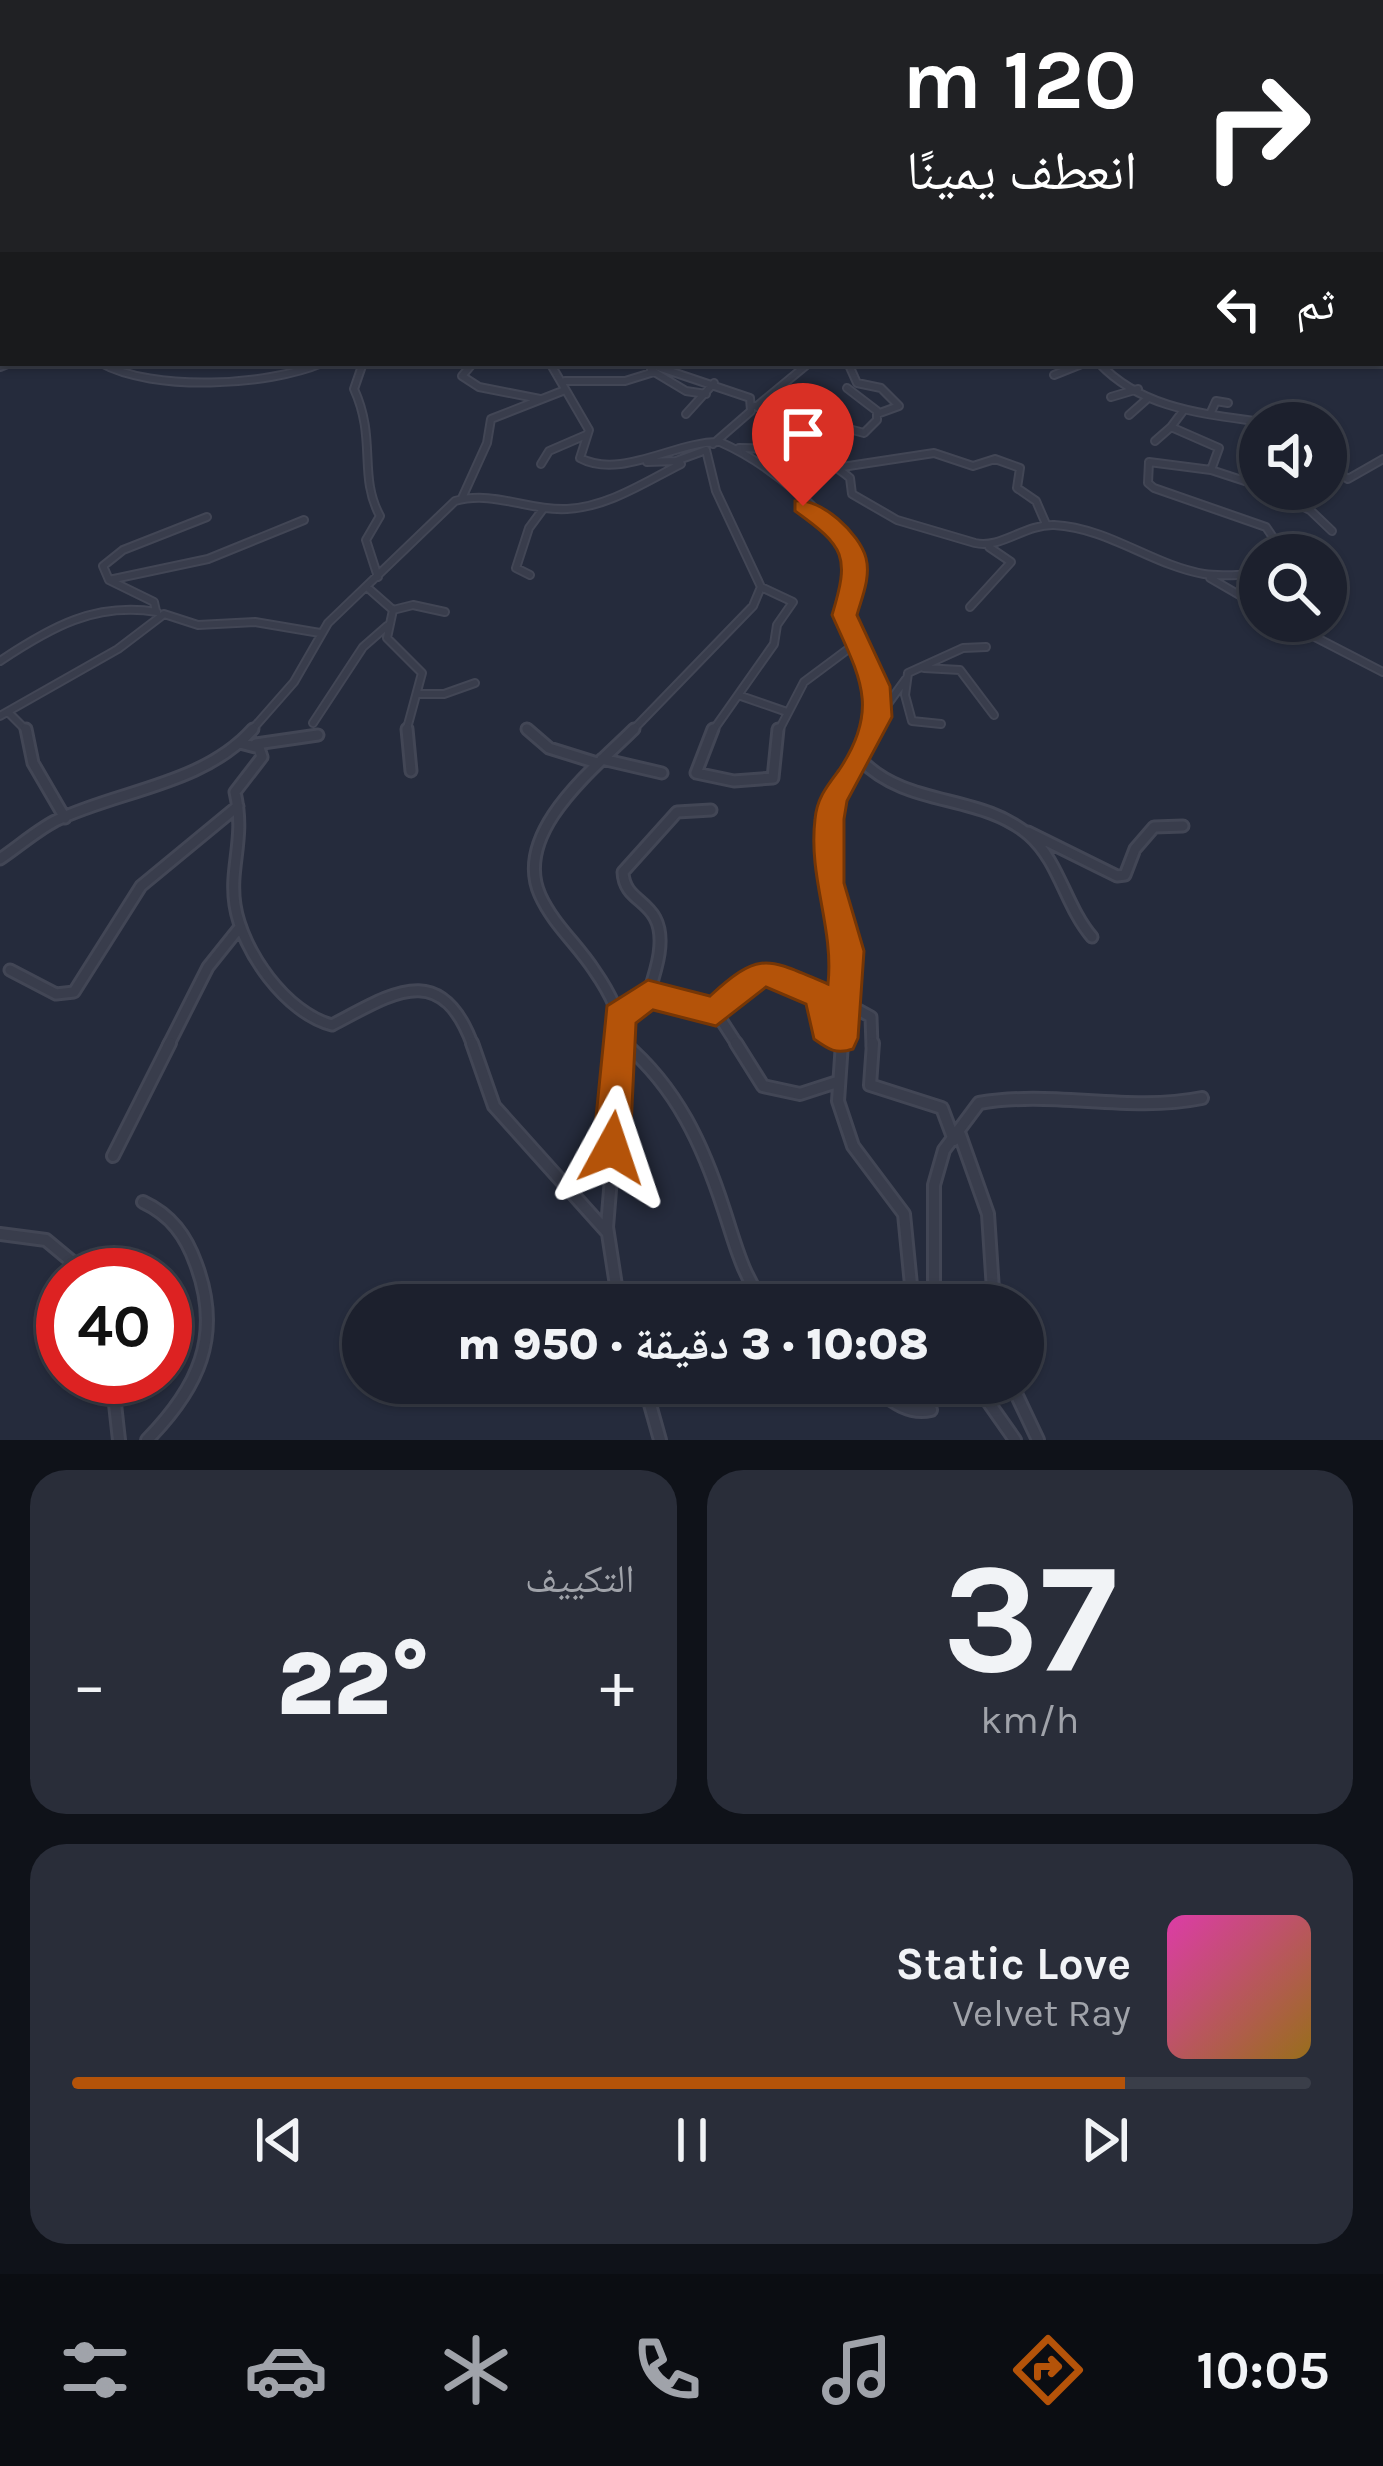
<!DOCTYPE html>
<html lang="ar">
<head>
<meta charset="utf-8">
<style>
	:root { --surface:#1c202d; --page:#292d39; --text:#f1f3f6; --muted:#a0a3aa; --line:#3a3e49; --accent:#b45309 }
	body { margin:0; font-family:Karla,"Noto Naskh Arabic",sans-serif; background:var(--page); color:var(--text); direction:rtl; height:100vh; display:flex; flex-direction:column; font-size:45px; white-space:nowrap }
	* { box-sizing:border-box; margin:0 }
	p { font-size:39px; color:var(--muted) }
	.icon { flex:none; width:66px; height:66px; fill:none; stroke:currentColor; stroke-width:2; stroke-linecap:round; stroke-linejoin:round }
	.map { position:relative; height:1440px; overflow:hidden; direction:ltr }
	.sheet { display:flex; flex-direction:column; gap:30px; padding:30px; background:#0f1219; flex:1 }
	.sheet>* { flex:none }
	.hud { position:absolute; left:0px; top:0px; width:1383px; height:366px; box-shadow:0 3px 9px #0004,0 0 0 3px var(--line); direction:rtl; background:#202124; color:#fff; overflow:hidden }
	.buttons { position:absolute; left:1239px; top:402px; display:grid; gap:24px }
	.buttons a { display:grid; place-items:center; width:108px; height:108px; border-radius:50%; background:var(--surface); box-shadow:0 3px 9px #0004,0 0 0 3px var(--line); font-size:60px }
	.speed { position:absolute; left:36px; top:1248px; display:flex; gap:24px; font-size:60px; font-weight:700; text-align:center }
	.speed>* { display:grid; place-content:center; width:156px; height:156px; border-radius:50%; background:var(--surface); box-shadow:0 3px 9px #0004,0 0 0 3px var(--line); line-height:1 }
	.speed .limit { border:18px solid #d22; background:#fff; color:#111 }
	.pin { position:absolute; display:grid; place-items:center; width:102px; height:102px; color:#fff; margin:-123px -51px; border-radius:50% 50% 50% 0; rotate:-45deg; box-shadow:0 0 12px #0007 }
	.pin .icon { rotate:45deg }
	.me { position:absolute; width:132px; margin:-66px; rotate:5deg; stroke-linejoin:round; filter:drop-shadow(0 0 9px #0008) }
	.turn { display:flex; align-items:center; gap:42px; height:252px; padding:0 48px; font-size:54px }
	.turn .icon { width:156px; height:156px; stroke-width:2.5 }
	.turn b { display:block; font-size:84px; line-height:102px }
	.then { display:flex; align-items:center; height:114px; padding:0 48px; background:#0003; gap:24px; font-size:45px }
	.big { font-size:90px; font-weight:800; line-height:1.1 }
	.sheet .widget { flex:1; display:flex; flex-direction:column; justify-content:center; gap:18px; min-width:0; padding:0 42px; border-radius:36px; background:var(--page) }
	.sheet .dial { align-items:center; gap:0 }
	.dial b { font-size:156px; line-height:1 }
	.song { display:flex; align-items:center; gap:36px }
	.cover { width:144px; height:144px; border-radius:18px; background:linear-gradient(135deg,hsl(320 70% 55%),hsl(40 70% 35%)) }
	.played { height:12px; border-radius:6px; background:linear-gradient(90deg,var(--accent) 85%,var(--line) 85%) }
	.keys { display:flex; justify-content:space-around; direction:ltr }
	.heat { display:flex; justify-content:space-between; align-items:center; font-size:66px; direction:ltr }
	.sheet .tiles { flex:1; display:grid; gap:30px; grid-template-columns:1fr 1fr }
	.widget:last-child { grid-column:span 2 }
	.trip { position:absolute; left:342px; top:1284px; width:702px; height:120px; border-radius:60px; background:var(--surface); box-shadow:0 3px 9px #0004,0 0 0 3px var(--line); font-weight:800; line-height:120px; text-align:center; direction:rtl }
	.menu { display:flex; height:192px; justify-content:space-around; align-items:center; background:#0b0d12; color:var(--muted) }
	.menu .icon { width:84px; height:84px }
	.menu .current { color:var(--accent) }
	.menu b { font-size:54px; color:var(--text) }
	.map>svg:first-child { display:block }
</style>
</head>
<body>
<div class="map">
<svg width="1383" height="1440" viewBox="0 0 1383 1440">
	<rect width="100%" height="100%" fill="#252b3c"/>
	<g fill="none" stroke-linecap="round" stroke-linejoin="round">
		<g stroke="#424655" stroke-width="6">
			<path id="minor-far4" d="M584,0l14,3
				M940,0l23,3
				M309,3l18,-3
				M360,3l9,-3
				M496,3l7,-3
				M797,3h11
				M883,3l13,-3"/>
		</g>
		<g stroke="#424655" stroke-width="8">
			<path id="minor-far3" d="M0,212v6"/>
		</g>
		<g stroke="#424655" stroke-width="10">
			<path id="minor-far2" d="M101,363c52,29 167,23 221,0
				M363,363l-9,26c23,50 4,87 26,127l-14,24 12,37
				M473,363l-11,13 17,11 61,12
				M550,363l39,67 -9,28c41,22 96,-17 140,-16 48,21 112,73 136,120 1,18 -10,31 -11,48 -1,45 50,73 27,122
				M646,363l104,35 1,13 -38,33
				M848,363l9,20 24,5 18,18 -22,8
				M1099,363c45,48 109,51 170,60
				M0,367l10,-4
				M651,370l35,21 20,3
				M1054,375l30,-12
				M565,381h60l29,-9
				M847,388l30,23v9l-13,13 -15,-4
				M1111,397l27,-8
				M755,406l51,21
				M757,406l52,-43
				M1183,411l-12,16 48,21 -8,22
				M1211,412l5,-11 12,2
				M686,414l28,-31
				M1129,415l18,-16
				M1155,441l16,-14
				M739,448c40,0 80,3 111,30l2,16 45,26 78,23c26,6 50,-19 79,-18 55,3 98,40 150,49 18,3 38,0 56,0
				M541,464l8,-13 37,-16
				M1326,464l22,15 35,-20
				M842,467l92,-14 39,13 22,-7 25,9 -3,20 19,13 10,23
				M1260,486l-49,-16 -62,-8 -1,21 6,5 112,39 19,28
				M1267,489l43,21 22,21
				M462,498l25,-55 4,-24 74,-29
				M530,575l-14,-7 13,-40 14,-19
				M1210,578l50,29
				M109,580l99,-21 96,-39
				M368,588l25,22 -6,28 35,35 -16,59
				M970,607l41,-45 -22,-15
				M393,610l20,-5 32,7
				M156,611l-2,-9 -45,-22 -6,-14 20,-16 84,-33
				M1284,621l99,51
				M0,661c51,-34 95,-59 157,-49
				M924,668l36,2 34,45
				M420,694h24l31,-11
				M738,695l49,17
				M8,712l20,20
				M0,716l118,-67 46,-35 34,11 57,-3 65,11
				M879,716l27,-37
				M313,723l50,-76 24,-21
				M941,724l-29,-3 -7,-26 3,-22 55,-25 23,-1
				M526,728l4,4
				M250,732l44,-50 34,-59 127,-122c39,-11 73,10 112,8 41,-2 78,-27 114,-45
				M631,732l122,-126 8,-19 -45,-96 -10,-41 -30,11 -29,1
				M712,732l62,-88 3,-19 16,-23 -32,-15
				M778,732l26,-50 51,-38"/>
		</g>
		<g stroke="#424655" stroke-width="15">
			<path id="minor-far1" d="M26,729l7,34 32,55
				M407,729l4,42
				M527,729l22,19 48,15
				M713,729l-17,44 38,8 39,-3 5,-49
				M240,743l19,5 3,9 -27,35c11,47 -6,74 0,113 7,46 51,108 97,120 58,-30 109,-68 141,21
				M256,744l62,-9
				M602,759l60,14
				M861,760c46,48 119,33 168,75 30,26 37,72 63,102
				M1028,832l89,44 8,-1 10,-26 19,-22 29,-1
				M0,859c18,-12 36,-28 55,-38 64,-31 148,-36 198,-92
				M10,970l46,24 18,-2 67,-106 97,-80
				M648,995l68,17c55,-36 39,-47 106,-16l5,33 13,9
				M842,1001l29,16 1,29
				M716,1012l22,34
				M619,1017l29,-22c7,-22 19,-55 7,-77 -10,-19 -31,-21 -32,-46l54,-60 34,-2
				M623,1042l5,4
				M168,1046l40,-79 32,-40
				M622,1046c1,-29 -12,-53 -28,-76 -17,-26 -41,-46 -54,-75 -28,-63 55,-127 94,-166
				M842,1046l6,-95 -19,-68v-64l4,-20 41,-70"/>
		</g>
		<g stroke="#424655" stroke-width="16">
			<path id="minor" d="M472,1043l22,63 113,126
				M624,1043c53,45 79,102 100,167 11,33 19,68 42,95
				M736,1043l27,43 37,8 37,-12
				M842,1043l-4,58 15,45 51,68 9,91
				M873,1043l-3,42 72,23 12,32
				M960,1135l28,79 6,91
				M113,1156l57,-113
				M143,1202c28,13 43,34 53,62 27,72 2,124 -49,176
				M0,1234l46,6 42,35
				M619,1305l-12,-78 15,-184
				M934,1305v-120l10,-35 35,-47c75,-13 149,10 223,-5
				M112,1377l7,63
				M644,1383l16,57
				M868,1383c19,14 38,33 63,27l-15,-27
				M928,1383l2,22
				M975,1383l40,57
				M1011,1383l27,57"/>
		</g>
		<use href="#minor-far4" stroke="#393d4c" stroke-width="3"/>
		<use href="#minor-far3" stroke="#393d4c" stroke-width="4.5"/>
		<use href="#minor-far2" stroke="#393d4c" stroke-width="6"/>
		<use href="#minor-far1" stroke="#393d4c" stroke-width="9"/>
		<use href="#minor" stroke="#393d4c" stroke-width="10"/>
	</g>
	<path fill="#b45309" stroke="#753606" stroke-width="3" d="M795,501c26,-4 65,33 71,57 5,19 -4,39 -9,57l33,71 2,31 -45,84 -3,18v64l20,68 -6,87 -5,11c-17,6 -25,0 -39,-10l-8,-35 -40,-17 -50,39 -63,-16 -17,13 -6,125 -5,13 -13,5 -13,-5 -6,-13 14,-142 41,-26 62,16c51,-47 58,-37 118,-12 6,-57 -20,-106 -13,-165 2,-21 12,-33 24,-49 42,-62 20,-94 -7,-155 18,-59 13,-68 -37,-104z"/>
</svg>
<div class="buttons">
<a><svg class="icon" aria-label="sound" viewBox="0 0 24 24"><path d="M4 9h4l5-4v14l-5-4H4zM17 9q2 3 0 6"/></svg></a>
<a><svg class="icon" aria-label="search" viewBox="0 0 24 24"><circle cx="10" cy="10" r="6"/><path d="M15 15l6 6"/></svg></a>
</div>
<div class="speed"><div class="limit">40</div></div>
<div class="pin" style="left:803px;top:506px;background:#d93025"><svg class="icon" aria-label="arrive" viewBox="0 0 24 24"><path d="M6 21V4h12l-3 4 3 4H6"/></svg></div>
<svg class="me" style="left:612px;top:1148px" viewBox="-20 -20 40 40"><path d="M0-17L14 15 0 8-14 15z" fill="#b45309" stroke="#fff" stroke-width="4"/></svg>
<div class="trip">10:08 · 3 دقيقة · 950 m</div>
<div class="hud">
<div class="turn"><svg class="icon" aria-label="right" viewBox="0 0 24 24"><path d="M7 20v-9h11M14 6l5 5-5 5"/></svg><div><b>120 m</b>انعطف يمينًا</div></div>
<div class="then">ثم<svg class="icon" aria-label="left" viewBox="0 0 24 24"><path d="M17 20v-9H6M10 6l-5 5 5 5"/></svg></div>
</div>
</div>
<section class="sheet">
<div class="tiles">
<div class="widget dial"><b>37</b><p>km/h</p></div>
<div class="widget"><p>التكييف</p>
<div class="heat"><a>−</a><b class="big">22°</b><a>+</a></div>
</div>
<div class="widget">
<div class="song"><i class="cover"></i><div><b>Static Love</b><p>Velvet Ray</p></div></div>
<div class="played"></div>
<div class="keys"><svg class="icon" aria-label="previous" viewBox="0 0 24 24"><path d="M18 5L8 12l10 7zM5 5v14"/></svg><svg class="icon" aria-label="pause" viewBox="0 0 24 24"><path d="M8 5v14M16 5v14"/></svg><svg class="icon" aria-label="next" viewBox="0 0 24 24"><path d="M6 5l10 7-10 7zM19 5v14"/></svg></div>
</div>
</div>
</section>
<nav class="menu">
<b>10:05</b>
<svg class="icon current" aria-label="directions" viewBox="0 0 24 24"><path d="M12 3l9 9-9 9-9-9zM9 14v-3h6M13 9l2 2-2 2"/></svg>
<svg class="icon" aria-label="music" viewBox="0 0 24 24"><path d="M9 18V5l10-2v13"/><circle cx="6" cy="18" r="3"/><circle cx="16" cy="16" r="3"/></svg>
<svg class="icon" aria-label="phone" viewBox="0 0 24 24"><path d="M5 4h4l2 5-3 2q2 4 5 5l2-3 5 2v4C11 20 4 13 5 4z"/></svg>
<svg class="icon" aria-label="climate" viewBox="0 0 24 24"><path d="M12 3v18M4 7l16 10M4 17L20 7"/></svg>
<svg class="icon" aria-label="car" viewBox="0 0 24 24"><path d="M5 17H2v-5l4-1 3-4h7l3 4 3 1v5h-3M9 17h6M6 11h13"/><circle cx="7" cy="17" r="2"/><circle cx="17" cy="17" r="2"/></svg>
<svg class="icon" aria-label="filters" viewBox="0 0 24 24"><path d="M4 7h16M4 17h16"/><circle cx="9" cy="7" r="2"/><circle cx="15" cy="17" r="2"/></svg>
</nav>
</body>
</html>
